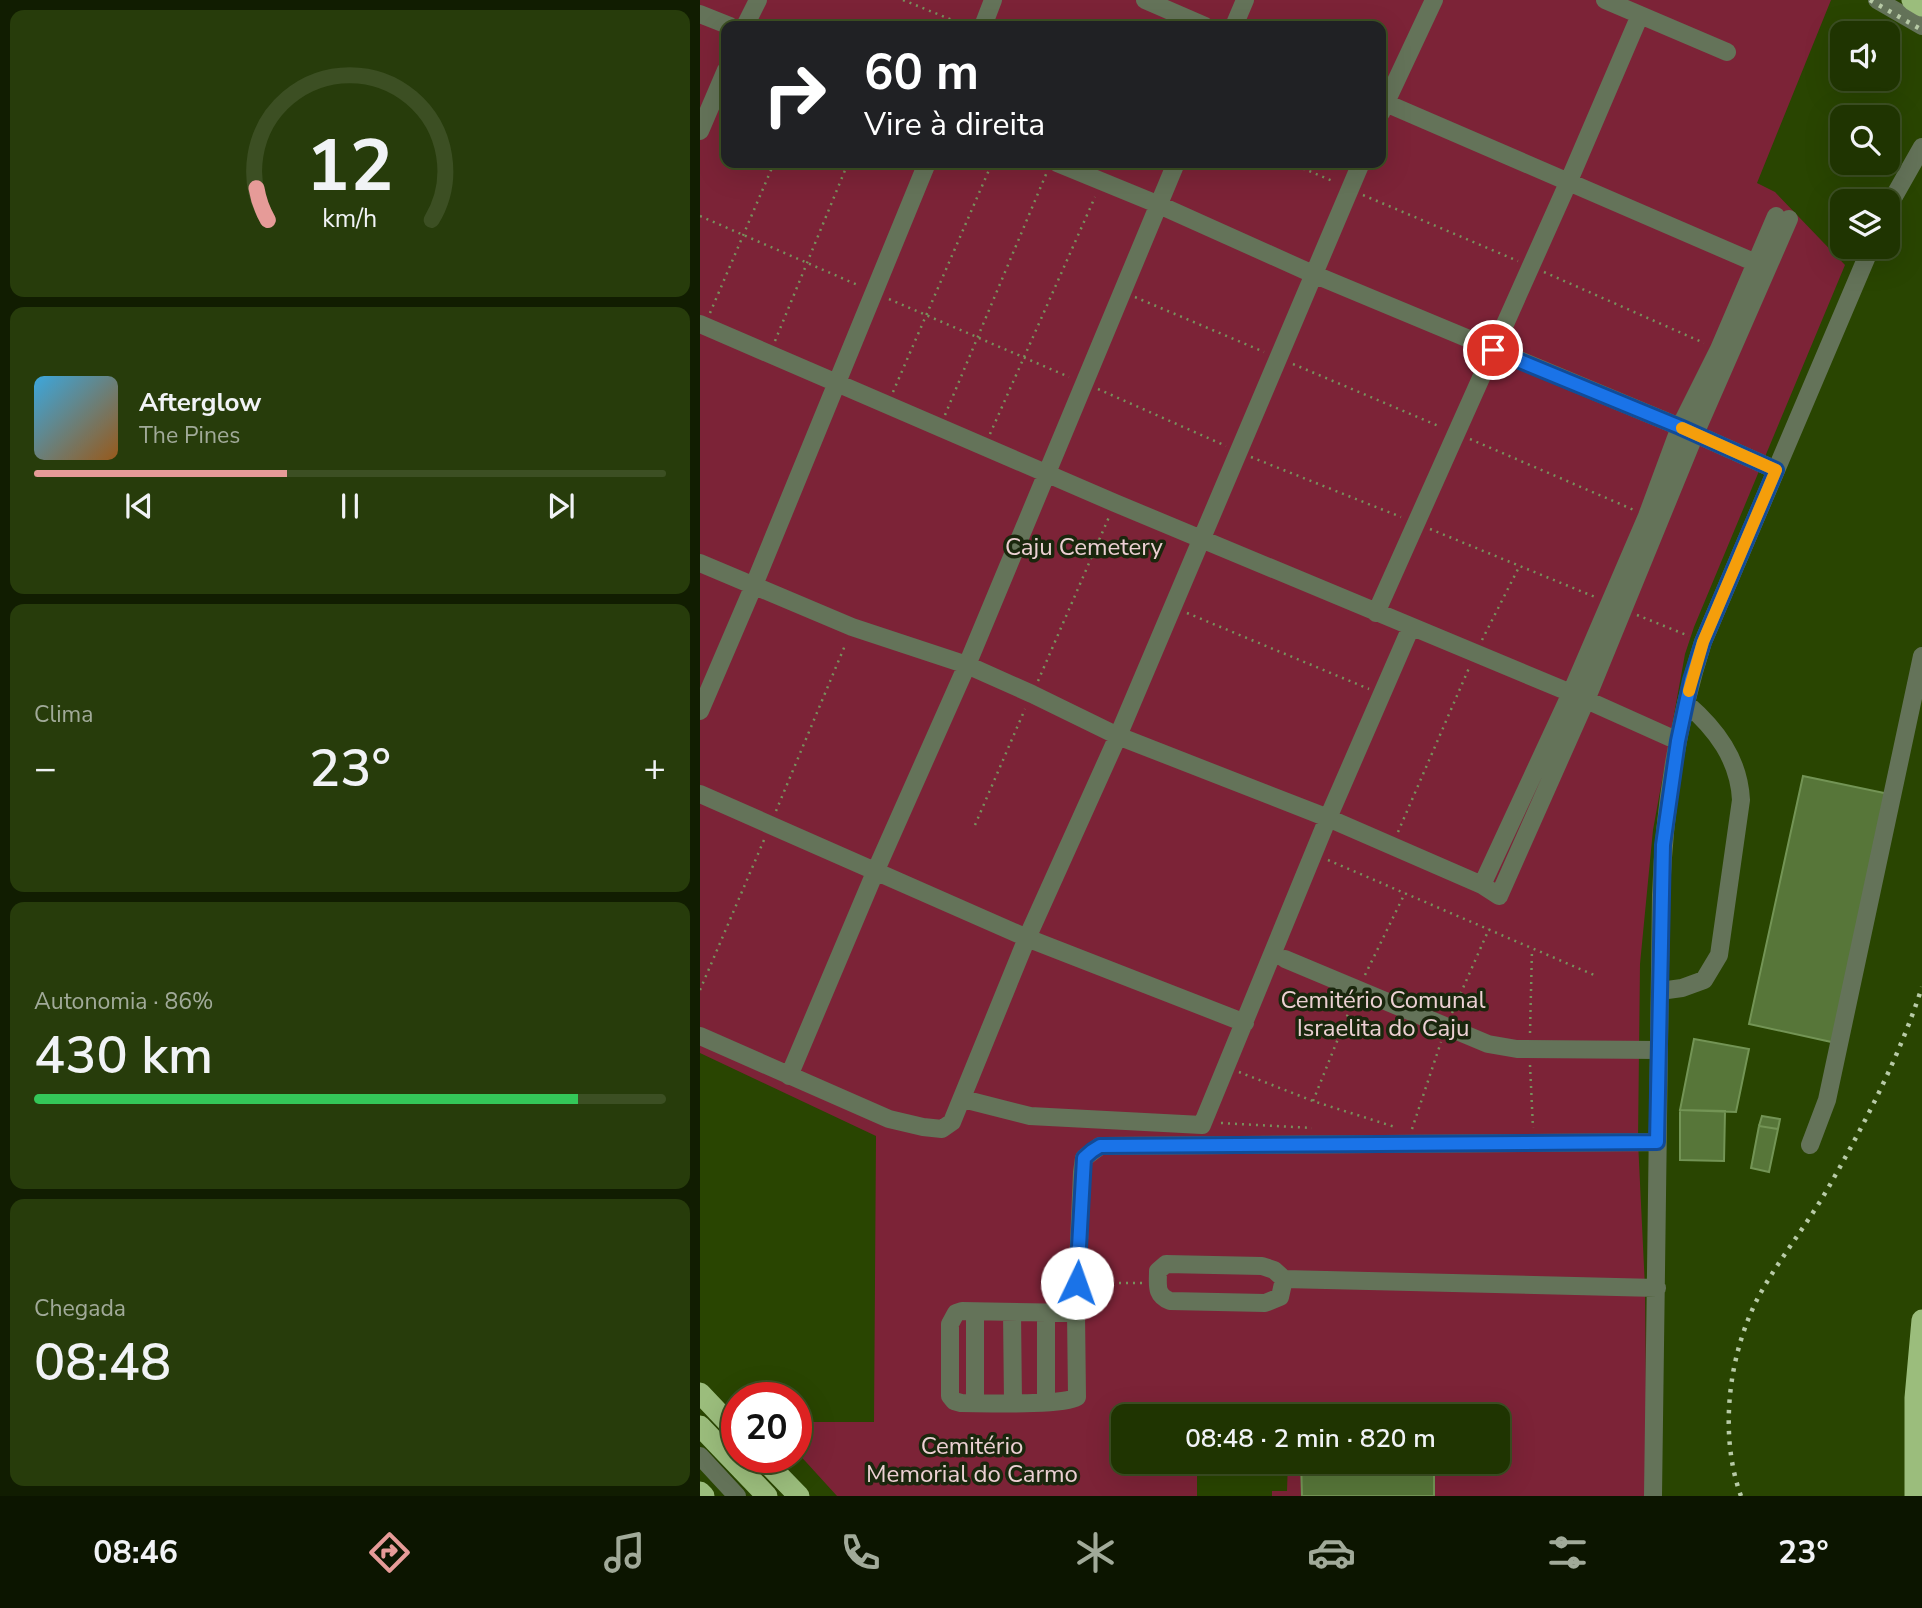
<!DOCTYPE html>
<html lang="pt">
<head>
<meta charset="utf-8">
<style>
	:root { --surface:#1f3401; --page:#273c0b; --text:#f1f3f6; --muted:#a1aa99; --line:#3c4f23; --accent:#e69b98 }
	body { margin:0; font-family:"Nunito Sans",sans-serif; background:var(--page); color:var(--text); height:100vh; display:flex; flex-direction:column; font-size:26px; white-space:nowrap }
	* { box-sizing:border-box; margin:0 }
	p { font-size:23px; color:var(--muted) }
	.icon { flex:none; width:38px; height:38px; fill:none; stroke:currentColor; stroke-width:2; stroke-linecap:round; stroke-linejoin:round }
	.map { position:relative; flex:1; overflow:hidden }
	.details { display:flex; flex-direction:column; gap:10px; padding:10px; background:#111d01; width:700px }
	.details>* { flex:none }
	.banner { position:absolute; left:21px; top:21px; width:665px; height:147px; border-radius:14px; box-shadow:0 7px 28px #0002,0 0 0 2px var(--line); background:#202124; color:#fff; overflow:hidden }
	.buttons { position:absolute; left:1130px; top:21px; display:grid; gap:14px }
	.buttons a { display:grid; place-items:center; width:70px; height:70px; border-radius:14px; background:var(--surface); box-shadow:0 7px 28px #0002,0 0 0 2px var(--line); font-size:35px }
	.speed { position:absolute; left:21px; top:1382px; display:flex; gap:14px; font-size:35px; font-weight:700; text-align:center }
	.speed>* { display:grid; place-content:center; width:91px; height:91px; border-radius:50%; background:var(--surface); box-shadow:0 7px 28px #0002,0 0 0 2px var(--line); line-height:1 }
	.speed .limit { border:10px solid #d22; background:#fff; color:#111 }
	.pin { position:absolute; display:grid; place-items:center; width:60px; height:60px; color:#fff; margin:-30px; border:4px solid #fff; border-radius:50%; box-shadow:0 2px 7px #0007 }
	.me { position:absolute; width:77px; margin:-38px; rotate:3deg; stroke-linejoin:round; filter:drop-shadow(0 0 5px #0008) }
	.turn { display:flex; align-items:center; gap:24px; height:147px; padding:0 28px; font-size:32px }
	.turn .icon { width:91px; height:91px; stroke-width:2.5 }
	.turn b { display:block; font-size:49px; line-height:60px }
	.big { font-size:52px; font-weight:600; line-height:1.1 }
	.details .card { flex:1; display:flex; flex-direction:column; justify-content:center; gap:10px; min-width:0; padding:0 24px; border-radius:14px; background:var(--page) }
	.details .dial { align-items:center; gap:0 }
	.dial svg { height:182px; overflow:visible; fill:none; stroke:var(--line); stroke-width:7; stroke-linecap:round; text-anchor:middle }
	.dial text { fill:var(--text); stroke:none }
	.song { display:flex; align-items:center; gap:21px }
	.cover { width:84px; height:84px; border-radius:10px; background:linear-gradient(135deg,hsl(200 70% 55%),hsl(30 70% 35%)) }
	.played { height:7px; border-radius:4px; background:linear-gradient(90deg,var(--accent) 40%,var(--line) 40%) }
	.keys { display:flex; justify-content:space-around; direction:ltr }
	.heat { display:flex; justify-content:space-between; align-items:center; font-size:38px; direction:ltr }
	.charge { height:10px; border-radius:5px; background:linear-gradient(90deg,#34c759 86%,var(--line) 0) }
	.trip { position:absolute; left:411px; top:1404px; width:399px; height:70px; border-radius:14px; background:var(--surface); box-shadow:0 7px 28px #0002,0 0 0 2px var(--line); font-weight:600; line-height:70px; text-align:center }
	.dock { display:flex; height:112px; justify-content:space-around; align-items:center; background:#0c1500; color:var(--muted) }
	.dock .icon { width:49px; height:49px }
	.dock .current { color:var(--accent) }
	.dock b { font-size:32px; color:var(--text) }
	main { display:flex; flex:1; min-height:0 }
	.map>svg:first-child { display:block }
</style>
</head>
<body>
<main>
<section class="details">
<div class="card dial"><svg viewBox="0 0 100 80">
<path d="M14 69A42 42 0 1 1 86 69"/>
<path d="M14 69A42 42 0 0 1 9 55" stroke="#e69b98"/>
<text x="50" y="56" font-size="32" font-weight="700">12</text>
<text x="50" y="72" font-size="11">km/h</text>
</svg></div>
<div class="card">
<div class="song"><i class="cover"></i><div><b>Afterglow</b><p>The Pines</p></div></div>
<div class="played"></div>
<div class="keys"><svg class="icon" aria-label="previous" viewBox="0 0 24 24"><path d="M18 5L8 12l10 7zM5 5v14"/></svg><svg class="icon" aria-label="pause" viewBox="0 0 24 24"><path d="M8 5v14M16 5v14"/></svg><svg class="icon" aria-label="next" viewBox="0 0 24 24"><path d="M6 5l10 7-10 7zM19 5v14"/></svg></div>
</div>
<div class="card"><p>Clima</p>
<div class="heat"><a>−</a><b class="big">23°</b><a>+</a></div>
</div>
<div class="card"><p>Autonomia · 86%</p><b class="big">430 km</b><div class="charge"></div></div>
<div class="card"><p>Chegada</p><b class="big">08:48</b></div>
</section>
<div class="map">
<svg width="1222" height="1496" viewBox="0 0 1222 1496">
	<rect width="100%" height="100%" fill="#294501"/>
	<path fill="#7c2337" fill-rule="evenodd" d="M0,0h1131l-74,183 18,9 70,73 -151,362 -9,27 -32,176 -13,134 -2,177 7,147 2,208h-213v-35h64v-45h-374v45h73v35h-360l-41,-45v-29h78l2,-286 -176,-83zM26,26h655v137h-655z
		M588,1461h13l1,35h-30v-5h15z"/>
	<path fill="#577639" stroke="#739455" stroke-width="2" d="M1103,776l86,18 -53,249 -87,-19z
		M994,1039l55,10 -13,63 -56,-2z
		M980,1110l45,1 -1,50 -44,-1z
		M1062,1116l18,3 -2,10 -19,-3z
		M1059,1126l19,3 -9,43 -18,-4z
		M601,1461h133v35h-132z"/>
	<g fill="none" stroke-linecap="round" stroke-linejoin="round">
		<path stroke="#788f5c" stroke-width="2.5" stroke-dasharray="2 5" stroke-linecap="butt" d="M203,0l64,26
			M590,163l45,19
			M663,195l155,66
			M0,216l160,70
			M844,272l160,71
			M435,297l129,55
			M189,299l180,78
			M10,313l64,-150
			M75,341l73,-178
			M593,364l148,63
			M398,389l128,57
			M193,392l99,-229
			M245,415l102,-243
			M290,434l105,-237
			M770,439l164,71
			M551,457l150,60
			M730,529l165,68
			M487,613l182,76
			M937,615l52,21
			M782,640l37,-73
			M338,681l71,-164
			M76,811l70,-168
			M275,825l50,-116
			M698,832l71,-164
			M628,860l266,115
			M665,975l40,-82
			M0,990l64,-150
			M752,1013l37,-84
			M830,1033l2,-84
			M830,1065l3,63
			M539,1072l74,29 82,26
			M613,1101l39,-97
			M521,1123l91,5
			M712,1129l29,-87
			M391,1283h53"/>
		<path stroke="#647359" stroke-width="18" d="M445,0l60,26
			M905,0l122,52
			M1177,0l45,26
			M0,14l30,12
			M45,26l13,-26
			M283,26l10,-26
			M534,26l11,-26
			M681,101l375,162
			M681,113l53,-113
			M0,131l26,-61
			M357,163l100,41 156,70 367,153 96,43
			M1188,207l34,-60
			M0,324l415,179 456,190 107,48
			M0,563l152,64 115,38 65,29 86,42 210,82 154,67 17,11 87,-196 109,-266 94,-215
			M676,613l192,-430 72,-168
			M0,711l54,-126 173,-422
			M0,794l327,144 218,85
			M782,885l89,-192 76,-177 33,-89 39,-78 57,-133
			M585,959l203,85 29,5 142,1
			M960,991l22,-3 22,-8 15,-25 22,-155c-2,-41 -25,-71 -55,-97
			M0,1036l189,83 34,8 19,2 10,-7 75,-184 91,-202 243,-573
			M89,1076l87,-206 91,-205 209,-502
			M263,1099l67,17 172,9 126,-307 83,-191
			M1110,1145l17,-45 95,-444
			M584,1279l-4,18 -15,6 -95,-2c-15,-6 -12,-16 -12,-30l8,-7 96,2 12,4 10,9 373,9
			M312,1312l1,91
			M346,1313v89
			M376,1313l-114,-2 -6,2 -6,11v72l4,5 7,2c22,0 101,3 116,-6l-1,-84 6,-141 2,-14 16,-12 557,-4
			M275,1403v-91
			M0,1456l37,40
			M953,1496l8,-601c3,-85 16,-172 42,-253l168,-395"/>
		<path stroke="#9bbd7c" stroke-width="21" d="M1212,0l10,6
			M0,1393l37,39
			M0,1426l67,70
			M62,1458l37,38
			M0,1492l4,4
			M1215,1496v-98l7,-78"/>
		<path stroke="#b8cba7" stroke-width="4.5" stroke-dasharray="3.5 7" stroke-linecap="butt" d="M1170,0l52,30
			M1041,1496c-23,-63 -12,-145 19,-202 20,-36 46,-68 67,-104 37,-65 72,-132 95,-203"/>
	</g>
	<g fill="none" stroke-linecap="round" stroke-linejoin="round">
		<g stroke="#114b97" stroke-width="18">
			<path id="route" d="M377,1283l7,-125 8,-7 8,-5 557,-4 6,-297 15,-104 13,-61 12,-38 73,-172 -96,-43 -187,-77"/>
		</g>
		<use href="#route" stroke="#1a73e8" stroke-width="12"/>
		<path stroke="#f59e0b" stroke-width="12" d="M982,428l94,42 -73,172 -14,49"/>
	</g>
	<g text-anchor="middle" dominant-baseline="central" stroke-width="7" stroke-linejoin="round" paint-order="stroke">
		<g font-size="24" fill="#ecd0d3" stroke="#1a270d">
			<text x="384" y="547">Caju Cemetery</text>
			<text x="683" y="1000">Cemitério Comunal<tspan x="683" dy="28">Israelita do Caju</tspan></text>
			<text x="272" y="1446">Cemitério<tspan x="272" dy="28">Memorial do Carmo</tspan></text>
		</g>
	</g>
</svg>
<div class="buttons">
<a><svg class="icon" aria-label="sound" viewBox="0 0 24 24"><path d="M4 9h4l5-4v14l-5-4H4zM17 9q2 3 0 6"/></svg></a>
<a><svg class="icon" aria-label="search" viewBox="0 0 24 24"><circle cx="10" cy="10" r="6"/><path d="M15 15l6 6"/></svg></a>
<a><svg class="icon" aria-label="layers" viewBox="0 0 24 24"><path d="M12 4l9 5-9 5-9-5zM3 14l9 5 9-5"/></svg></a>
</div>
<div class="speed"><div class="limit">20</div></div>
<div class="pin" style="left:793px;top:350px;background:#d93025"><svg class="icon" aria-label="arrive" viewBox="0 0 24 24"><path d="M6 21V4h12l-3 4 3 4H6"/></svg></div>
<svg class="me" style="left:377px;top:1283px" viewBox="-20 -20 40 40"><circle r="19" fill="#fff"/><path d="M0-13L10 11 0 6-10 11z" fill="#1a73e8"/></svg>
<div class="trip">08:48 · 2 min · 820 m</div>
<div class="banner">
<div class="turn"><svg class="icon" aria-label="right" viewBox="0 0 24 24"><path d="M7 20v-9h11M14 6l5 5-5 5"/></svg><div><b>60 m</b>Vire à direita</div></div>
</div>
</div>
</main>
<nav class="dock">
<b>08:46</b>
<svg class="icon current" aria-label="directions" viewBox="0 0 24 24"><path d="M12 3l9 9-9 9-9-9zM9 14v-3h6M13 9l2 2-2 2"/></svg>
<svg class="icon" aria-label="music" viewBox="0 0 24 24"><path d="M9 18V5l10-2v13"/><circle cx="6" cy="18" r="3"/><circle cx="16" cy="16" r="3"/></svg>
<svg class="icon" aria-label="phone" viewBox="0 0 24 24"><path d="M5 4h4l2 5-3 2q2 4 5 5l2-3 5 2v4C11 20 4 13 5 4z"/></svg>
<svg class="icon" aria-label="climate" viewBox="0 0 24 24"><path d="M12 3v18M4 7l16 10M4 17L20 7"/></svg>
<svg class="icon" aria-label="car" viewBox="0 0 24 24"><path d="M5 17H2v-5l4-1 3-4h7l3 4 3 1v5h-3M9 17h6M6 11h13"/><circle cx="7" cy="17" r="2"/><circle cx="17" cy="17" r="2"/></svg>
<svg class="icon" aria-label="filters" viewBox="0 0 24 24"><path d="M4 7h16M4 17h16"/><circle cx="9" cy="7" r="2"/><circle cx="15" cy="17" r="2"/></svg>
<b>23°</b>
</nav>
</body>
</html>
